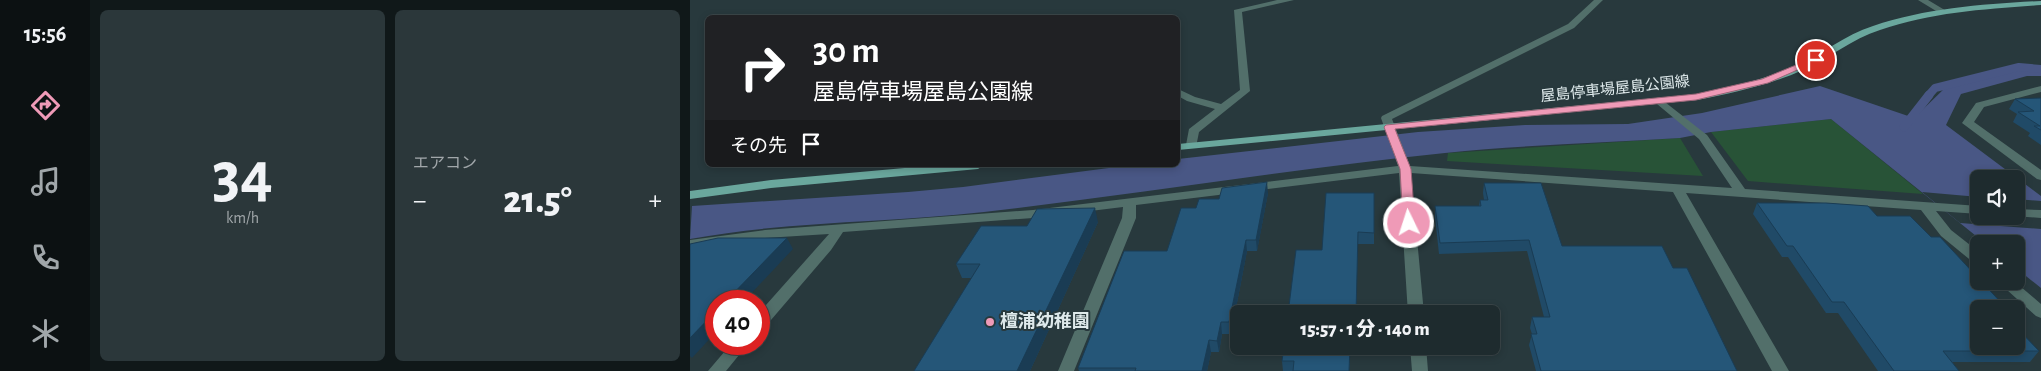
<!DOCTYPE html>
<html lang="ja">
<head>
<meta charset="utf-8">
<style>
	:root { --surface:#1e2b2e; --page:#2b373a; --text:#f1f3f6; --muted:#a1a7aa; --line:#3c474a; --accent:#ef9ab7 }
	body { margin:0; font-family:"Alegreya Sans","Noto Sans JP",sans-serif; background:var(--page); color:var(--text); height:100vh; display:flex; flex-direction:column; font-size:19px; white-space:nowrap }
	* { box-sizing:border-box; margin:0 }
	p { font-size:16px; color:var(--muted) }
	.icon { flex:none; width:28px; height:28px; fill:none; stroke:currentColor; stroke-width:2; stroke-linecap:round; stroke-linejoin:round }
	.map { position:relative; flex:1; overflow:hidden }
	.details { display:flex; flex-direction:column; gap:10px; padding:10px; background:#101819; width:600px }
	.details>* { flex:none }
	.hud { position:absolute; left:15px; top:15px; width:475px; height:152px; border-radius:8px; box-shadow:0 2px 8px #0003,0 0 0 1px var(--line); background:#202124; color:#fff; overflow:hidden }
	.controls { position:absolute; left:1280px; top:170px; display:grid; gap:10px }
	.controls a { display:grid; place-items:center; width:55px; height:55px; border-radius:8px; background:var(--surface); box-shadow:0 2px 8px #0003,0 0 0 1px var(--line); font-size:25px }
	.speed { position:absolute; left:15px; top:290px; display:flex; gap:10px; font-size:25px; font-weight:700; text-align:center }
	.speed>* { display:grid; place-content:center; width:65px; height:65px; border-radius:50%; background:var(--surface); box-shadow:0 2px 8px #0003,0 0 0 1px var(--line); line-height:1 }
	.speed .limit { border:8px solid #d22; background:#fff; color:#111 }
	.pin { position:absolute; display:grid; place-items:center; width:42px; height:42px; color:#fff; margin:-21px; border:2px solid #fff; border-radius:50%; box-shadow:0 1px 5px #0007 }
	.me { position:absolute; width:55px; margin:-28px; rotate:356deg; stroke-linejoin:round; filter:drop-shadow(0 0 4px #0008) }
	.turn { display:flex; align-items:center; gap:18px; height:105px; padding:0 25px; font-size:22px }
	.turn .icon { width:65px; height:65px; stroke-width:2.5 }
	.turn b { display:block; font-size:35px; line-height:42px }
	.then { display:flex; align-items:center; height:48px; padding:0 25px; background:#0003; gap:10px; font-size:19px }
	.big { font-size:38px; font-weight:800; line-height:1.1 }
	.details .card { flex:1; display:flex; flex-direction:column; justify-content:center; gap:8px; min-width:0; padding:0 18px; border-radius:8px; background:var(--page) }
	.details .dial { align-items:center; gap:0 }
	.dial b { font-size:65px; line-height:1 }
	.heat { display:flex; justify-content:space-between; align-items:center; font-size:28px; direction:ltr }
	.details .tiles { flex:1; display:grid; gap:10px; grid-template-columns:repeat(2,1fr) }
	.trip { position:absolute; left:540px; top:305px; width:270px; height:50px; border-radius:8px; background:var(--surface); box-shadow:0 2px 8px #0003,0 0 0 1px var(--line); font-weight:800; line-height:50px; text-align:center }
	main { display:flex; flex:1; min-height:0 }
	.tab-bar { display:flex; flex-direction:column; width:90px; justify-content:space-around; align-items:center; background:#0c1112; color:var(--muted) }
	.tab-bar .icon { width:35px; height:35px }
	.tab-bar .active { color:var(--accent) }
	.tab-bar b { font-size:22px; color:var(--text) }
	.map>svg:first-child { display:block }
</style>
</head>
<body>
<main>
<nav class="tab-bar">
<b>15:56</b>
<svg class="icon active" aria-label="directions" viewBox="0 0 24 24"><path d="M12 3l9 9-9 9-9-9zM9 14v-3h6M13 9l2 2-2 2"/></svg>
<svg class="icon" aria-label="music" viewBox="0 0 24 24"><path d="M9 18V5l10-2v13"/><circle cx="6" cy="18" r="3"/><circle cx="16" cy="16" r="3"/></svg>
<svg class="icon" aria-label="phone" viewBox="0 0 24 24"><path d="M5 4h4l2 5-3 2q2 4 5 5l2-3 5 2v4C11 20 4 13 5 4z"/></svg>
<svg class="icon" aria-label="climate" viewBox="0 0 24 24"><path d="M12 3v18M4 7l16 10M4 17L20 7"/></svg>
</nav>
<section class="details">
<div class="tiles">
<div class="card dial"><b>34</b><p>km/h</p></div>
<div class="card"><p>エアコン</p>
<div class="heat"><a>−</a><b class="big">21.5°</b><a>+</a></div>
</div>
</div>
</section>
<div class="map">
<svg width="1351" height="371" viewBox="0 0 1351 371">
	<rect width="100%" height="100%" fill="#28393d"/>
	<path fill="#285337" d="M1141,119l92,75 -175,-13 -37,-49z
		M990,138l23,38 -256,-15 1,-8z"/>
	<path fill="#495785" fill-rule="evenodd" d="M1327,70h24v6h-14l-66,18 -15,31 95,71v92l-25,-20v-24h-30l-155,-125 -120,13 -31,6c-78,5 -157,7 -235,15 -154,16 -307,41 -461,59 -98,11 -197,9 -294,27l2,-33 216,-14 55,-5 169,-22h46v-6l240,-27 107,-7 103,-1 74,-11 118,-27 94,32 32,-31zM1289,179h37v37h-37z"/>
	<path fill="#28393d" d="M1232,192l57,5v19h37v-17l25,2v28l-81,-6z"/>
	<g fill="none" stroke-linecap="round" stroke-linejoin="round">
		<path stroke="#495785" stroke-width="8" d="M1238,96l7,-8 84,-21 22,2"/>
		<path stroke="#495785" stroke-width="9" d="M1214,127l25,-32"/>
		<path fill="#526f6a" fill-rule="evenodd" d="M587,0h17l-52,12 8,79 -51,41 -3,15h-8l-2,-2 3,-16 26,-20 -28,-8 -9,-5v-7l17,8 26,7 19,-14 -6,-80z
			M904,0h9l-29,28 -182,91 18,47 322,22 -33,-49 -42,-35v-4l4,-1 46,36 38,54 234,17v8l-43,-3 15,19 28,22v13l-5,-2 -33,-27 -20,-26 -235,-17 103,178h-17l-99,-179 -262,-19 13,141h-16l-9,-141 -263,32v13l-62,153h-16l64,-153 1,-11 -90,11 -190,14 -12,18 -66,77 -6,2v-16l70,-79 -64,4 -75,12v-10l75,-10 268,-20 365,-44 -17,-48 1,-2 186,-92z
			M1228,0h10l20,12 -7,2z
			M1351,86v6l-57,15 -10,15 67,48v10l-4,-1 -75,-56 14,-20z
			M1326,209l25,1v8l-28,-2h3z
			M1307,281h17l27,23v14l-5,-2z
			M41,344h17l-22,27h-18z
			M720,346h16l2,25h-16z"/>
		<path fill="#6aa79d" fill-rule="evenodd" d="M1351,1v4c-54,4 -109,7 -161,25 -28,9 -51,28 -77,40 -34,15 -70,23 -106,30l-519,50v-6l519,-50c33,-7 67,-14 98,-28 27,-12 50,-31 78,-40 54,-18 111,-22 168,-25z
			M248,165h46l-6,4 -207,19 -81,11v-8l81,-11z"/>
	</g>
	<path fill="#204a67" d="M1351,98v47l-13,-9 2,-3 -17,-11 4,-8 -8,-5 6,-10z
		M794,183l78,63 111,22 64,103h-201l-7,-26 3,-11 -2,-6 2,-11h12l-17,-66 -88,3 -4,-37v-11h44l1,-6h4l-1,-7z
		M578,193l-11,58h-10l-16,83h-9l-3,18h-8l-4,19h-128l-1,-3 89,-117 29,-43 23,-9z
		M684,193v51h-16l-36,6z
		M1067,203l120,13 54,21 85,82 8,8 -3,5 18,19 -9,11h-78l7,9h-81l-40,-58h-12l-38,-56h-6l-29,-43z
		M408,222l-68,149h-116l58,-93h-10l-6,-14 71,-38z
		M594,346h72v7h-6l-1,18h-66l-1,-10z"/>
	<path fill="#1a3c54" d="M577,182l1,11 -11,58 -1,-11z
		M405,208l3,14 -68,149h-13z
		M97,238l6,11 -49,52h-18z
		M556,240l1,11 -16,83 -2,-12z
		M26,311v21l-24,26 -2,-2v-18z
		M531,322l1,12 -3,18 -2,-11z
		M519,340l2,12 -4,19h-5z"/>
	<path fill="#255678" stroke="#1a3c54" d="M1351,98v32l-7,-4h6l-22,-14 16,-1 -19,-12z
		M577,182l-11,58h-10l-17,82h-8l-4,19 -8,-1 -7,31h-67l1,-3h-58l46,-117h43l14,-43h15l3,-9h20l3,-11z
		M794,183h57l21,63h100l11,22h14l50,103h-196l-10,-37h6l-5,-17h18l-21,-77 -89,3 -5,-37h46l-1,-6h8z
		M636,193h48v40l-16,-1 -2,82h-68l8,-64h26z
		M1067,203h69l42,3 9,10h33l21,21h9l39,42v2h2l26,28h-28v37h37v-19l23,24h-96l16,20h-65l-50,-69h-12l-39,-56h-6z
		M405,208l-78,163h-103l66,-107h-24l25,-38h46l10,-17z
		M28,238h69l-61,63h-10v10l-26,27v-94z
		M1326,319l8,8h-8z
		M594,346h66l-1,25h-56l1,-10h-12z"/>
	<path fill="#ef9ab7" stroke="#9b6477" d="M1123,58l7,2 -52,23 -72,17 -301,29 16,40 4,54 -6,4 -6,-4 -3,-54 -16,-42 2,-2 310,-31 66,-15z"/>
	<circle fill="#ef9ab7" stroke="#28393d" stroke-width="2" cx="300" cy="322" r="5"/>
	<g text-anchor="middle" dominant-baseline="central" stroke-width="4" stroke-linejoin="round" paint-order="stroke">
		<g font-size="15" fill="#dee9eb" stroke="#28393d">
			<text transform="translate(925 89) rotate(-6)">屋島停車場屋島公園線</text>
		</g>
		<g font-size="18" font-weight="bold" fill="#dee9eb" stroke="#28393d" text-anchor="start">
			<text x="310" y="322">檀浦幼稚園</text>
		</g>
	</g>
</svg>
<div class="controls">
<a><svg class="icon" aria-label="sound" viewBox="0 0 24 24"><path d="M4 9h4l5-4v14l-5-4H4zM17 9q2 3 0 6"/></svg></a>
<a>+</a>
<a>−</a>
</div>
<div class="speed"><div class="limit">40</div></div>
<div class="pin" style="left:1126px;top:60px;background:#d93025"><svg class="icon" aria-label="arrive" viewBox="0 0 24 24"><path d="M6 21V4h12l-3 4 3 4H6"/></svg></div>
<svg class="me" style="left:719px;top:223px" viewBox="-20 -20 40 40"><circle r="17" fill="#ef9ab7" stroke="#fff" stroke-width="3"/><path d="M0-11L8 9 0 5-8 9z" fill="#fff"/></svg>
<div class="trip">15:57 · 1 分 · 140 m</div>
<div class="hud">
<div class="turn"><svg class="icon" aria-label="right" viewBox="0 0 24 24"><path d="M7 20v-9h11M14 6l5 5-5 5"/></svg><div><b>30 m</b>屋島停車場屋島公園線</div></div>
<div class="then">その先<svg class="icon" aria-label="arrive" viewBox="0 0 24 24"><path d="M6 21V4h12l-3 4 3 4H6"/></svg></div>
</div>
</div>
</main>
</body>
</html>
